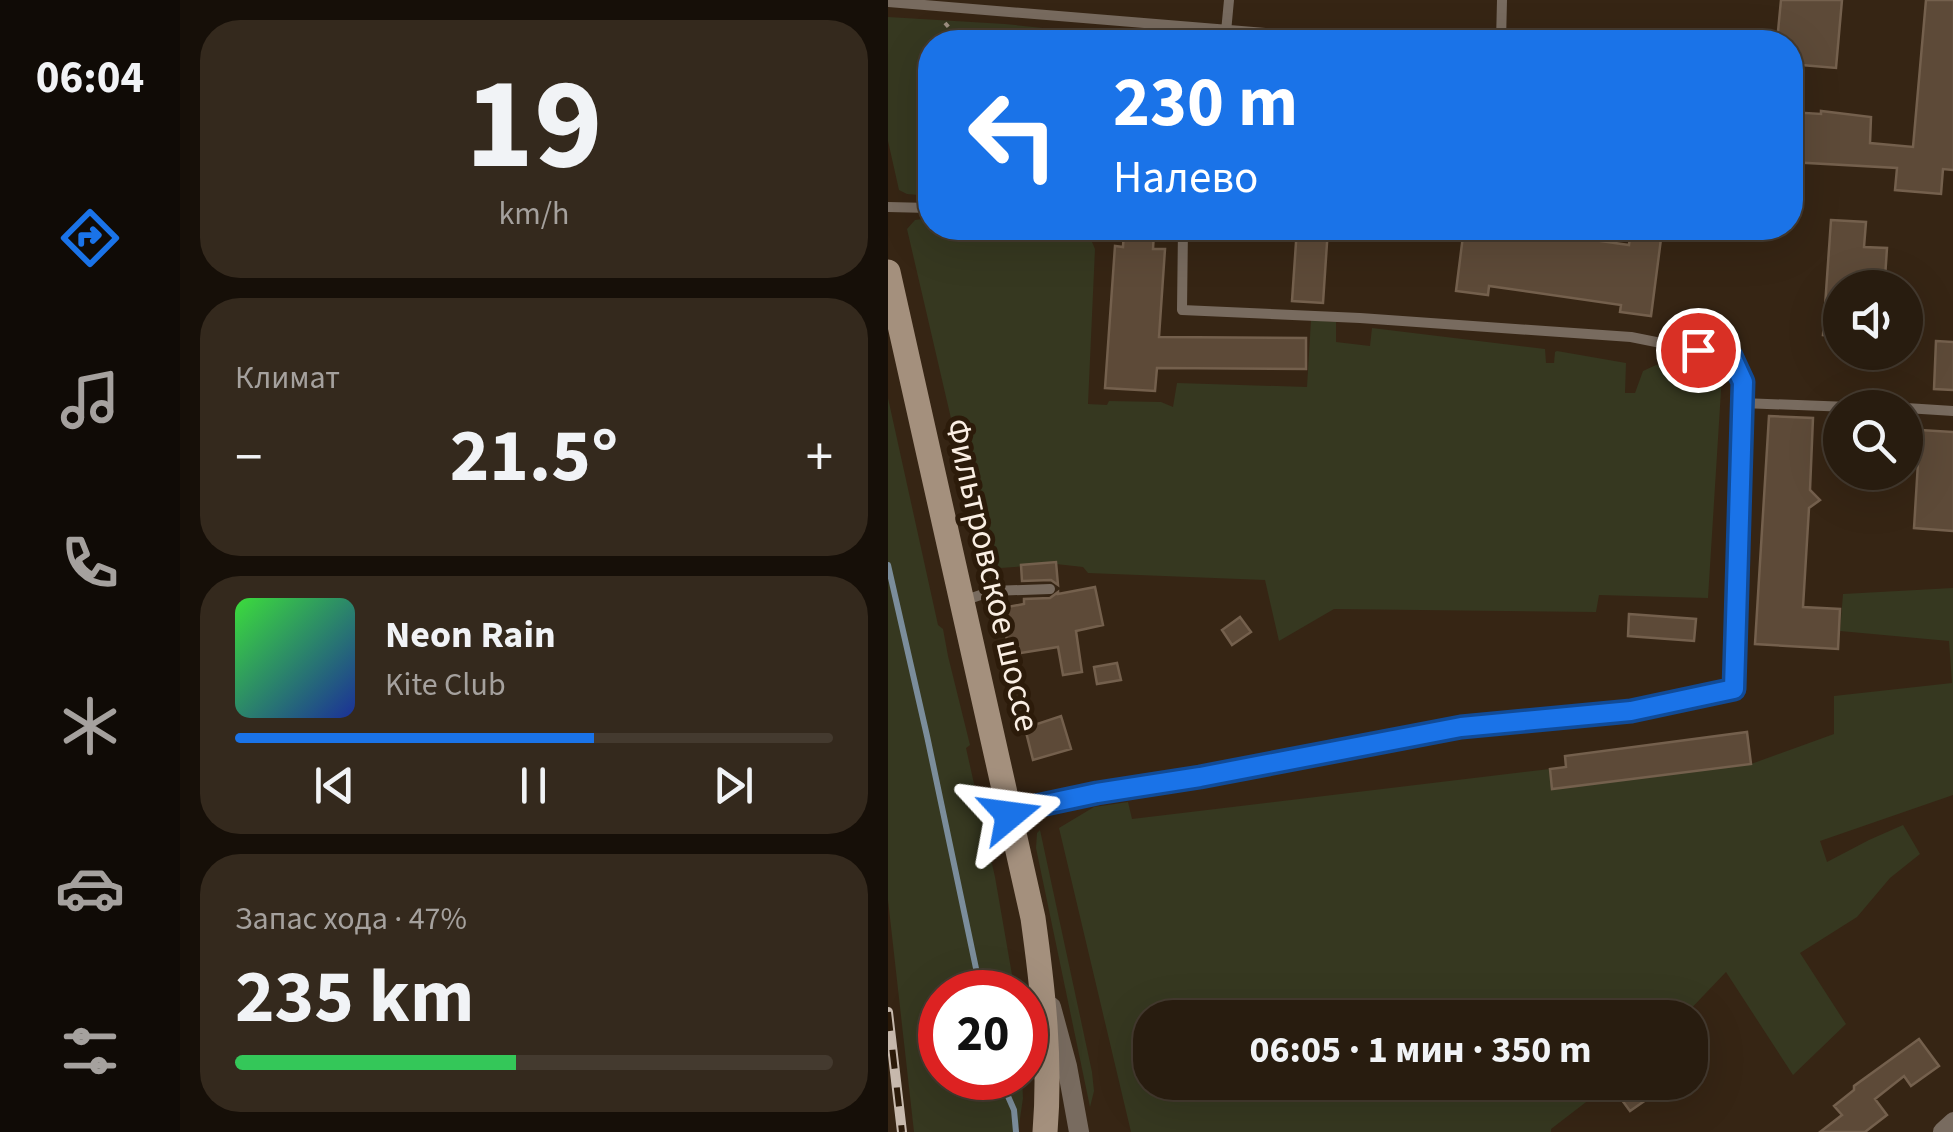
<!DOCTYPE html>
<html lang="ru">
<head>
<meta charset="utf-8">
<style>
	:root { --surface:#281c0f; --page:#34291d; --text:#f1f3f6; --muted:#a5a19e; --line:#443a2f; --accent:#1a73e8 }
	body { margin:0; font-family:"Source Sans 3",sans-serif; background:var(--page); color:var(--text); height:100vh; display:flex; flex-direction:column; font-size:38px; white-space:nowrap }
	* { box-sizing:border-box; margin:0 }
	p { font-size:32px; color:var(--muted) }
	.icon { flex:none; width:55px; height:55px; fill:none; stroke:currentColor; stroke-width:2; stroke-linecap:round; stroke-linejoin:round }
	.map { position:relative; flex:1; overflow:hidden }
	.panel { display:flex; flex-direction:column; gap:20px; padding:20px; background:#160f08; width:708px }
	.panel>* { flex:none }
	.guide { position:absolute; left:30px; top:30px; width:885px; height:210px; border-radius:40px; box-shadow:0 10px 40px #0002,0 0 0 2px var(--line); background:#1a73e8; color:#fff; overflow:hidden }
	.controls { position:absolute; left:935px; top:270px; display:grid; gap:20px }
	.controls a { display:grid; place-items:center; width:100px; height:100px; border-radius:50%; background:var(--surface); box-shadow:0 10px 40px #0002,0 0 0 2px var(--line); font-size:50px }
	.speed { position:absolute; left:30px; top:970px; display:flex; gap:20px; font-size:50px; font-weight:700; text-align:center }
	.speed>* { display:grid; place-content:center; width:130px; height:130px; border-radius:50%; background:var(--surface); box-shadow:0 10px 40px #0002,0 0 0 2px var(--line); line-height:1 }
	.speed .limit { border:15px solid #d22; background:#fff; color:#111 }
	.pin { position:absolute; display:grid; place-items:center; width:85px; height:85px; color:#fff; margin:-42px; border:5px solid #fff; border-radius:50%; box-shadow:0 2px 10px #0007 }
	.me { position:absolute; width:110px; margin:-55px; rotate:74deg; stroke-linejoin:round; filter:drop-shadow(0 0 8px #0008) }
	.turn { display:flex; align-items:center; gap:35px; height:210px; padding:0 30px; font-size:45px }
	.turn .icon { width:130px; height:130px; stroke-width:2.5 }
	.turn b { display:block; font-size:70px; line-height:85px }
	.big { font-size:75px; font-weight:700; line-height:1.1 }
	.panel .tile { flex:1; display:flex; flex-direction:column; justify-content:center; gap:15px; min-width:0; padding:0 35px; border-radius:40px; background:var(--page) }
	.panel .dial { align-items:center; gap:0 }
	.dial b { font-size:130px; line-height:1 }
	.song { display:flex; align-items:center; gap:30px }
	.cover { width:120px; height:120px; border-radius:15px; background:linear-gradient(135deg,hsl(120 70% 55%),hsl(230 70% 35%)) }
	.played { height:10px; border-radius:5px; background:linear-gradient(90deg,var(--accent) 60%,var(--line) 60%) }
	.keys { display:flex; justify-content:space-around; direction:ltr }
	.heat { display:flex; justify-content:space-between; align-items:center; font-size:55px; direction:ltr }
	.charge { height:15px; border-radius:8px; background:linear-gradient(90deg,#34c759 47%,var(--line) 0) }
	.trip { position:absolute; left:245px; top:1000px; width:575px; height:100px; border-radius:40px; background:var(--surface); box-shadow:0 10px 40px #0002,0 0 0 2px var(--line); font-weight:700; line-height:100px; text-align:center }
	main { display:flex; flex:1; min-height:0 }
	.menu { display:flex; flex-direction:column; width:180px; justify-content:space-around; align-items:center; background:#100b06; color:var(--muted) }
	.menu .icon { width:70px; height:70px }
	.menu .on { color:var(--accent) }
	.menu b { font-size:45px; color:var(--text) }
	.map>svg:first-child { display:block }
</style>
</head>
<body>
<main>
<nav class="menu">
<b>06:04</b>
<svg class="icon on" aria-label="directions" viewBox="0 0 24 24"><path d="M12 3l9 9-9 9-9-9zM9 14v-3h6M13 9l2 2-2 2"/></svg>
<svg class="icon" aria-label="music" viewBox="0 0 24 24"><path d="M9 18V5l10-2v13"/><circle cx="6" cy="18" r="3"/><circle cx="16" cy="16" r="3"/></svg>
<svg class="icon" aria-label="phone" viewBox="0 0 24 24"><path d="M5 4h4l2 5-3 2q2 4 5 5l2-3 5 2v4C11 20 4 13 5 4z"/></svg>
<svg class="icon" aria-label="climate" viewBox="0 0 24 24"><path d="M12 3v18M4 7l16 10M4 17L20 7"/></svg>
<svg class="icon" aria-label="car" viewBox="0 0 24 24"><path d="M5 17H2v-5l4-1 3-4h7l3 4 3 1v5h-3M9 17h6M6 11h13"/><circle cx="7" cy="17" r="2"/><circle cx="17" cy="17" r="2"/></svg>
<svg class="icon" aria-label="filters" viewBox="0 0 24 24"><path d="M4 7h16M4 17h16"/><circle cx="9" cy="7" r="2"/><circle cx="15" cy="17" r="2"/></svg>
</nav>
<section class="panel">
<div class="tile dial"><b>19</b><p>km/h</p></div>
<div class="tile"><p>Климат</p>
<div class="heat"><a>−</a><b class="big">21.5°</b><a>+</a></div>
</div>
<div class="tile">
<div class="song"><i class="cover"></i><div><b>Neon Rain</b><p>Kite Club</p></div></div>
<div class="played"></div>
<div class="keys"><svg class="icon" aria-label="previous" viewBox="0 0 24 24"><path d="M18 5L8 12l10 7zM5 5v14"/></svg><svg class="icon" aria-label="pause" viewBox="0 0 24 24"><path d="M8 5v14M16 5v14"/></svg><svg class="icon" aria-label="next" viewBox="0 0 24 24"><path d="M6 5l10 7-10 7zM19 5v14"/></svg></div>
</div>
<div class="tile"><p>Запас хода · 47%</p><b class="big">235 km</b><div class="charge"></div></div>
</section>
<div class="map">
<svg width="1066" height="1132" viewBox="0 0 1066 1132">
	<rect width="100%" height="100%" fill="#362514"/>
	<path fill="#363820" d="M0,17l117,7 134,14 1,4h-210v154l-23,-2 -8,-4 -11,-49z
		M42,218v10h144l15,7 6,14 -7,155 19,1 2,-4 52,1 12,5 4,-24 130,4 4,-67 25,2v20l34,4 2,-18 173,21 1,14h8l1,-11 2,-1 69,12 -1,30h10l8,-22 13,-6 66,10 -14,223 -109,-3 -3,17 -262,-3 -55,32 -14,-61 -177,-7 -5,-6 -27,-3 -70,5 -79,-340 8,-9z
		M0,398l50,227 5,4 5,27 22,89 -4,3 29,129 20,115h-75v86h82l1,20 -5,34h-104l-26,-232z
		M1065,588v207l-133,46 7,21 42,-22 34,-15 17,29 -30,24 -33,39 -57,36 46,71 -53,51 -67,-103 -43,45h-15l-18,-19 -26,20h-474v64h449l4,7 -52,40v3h-420l-72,-304 35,-21 34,-5 4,17 418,-50 3,20 198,-25 83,-30v-38l118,-13 -3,-42 -109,-10 3,-37z
		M152,830l52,242 2,19 -4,16 -54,-259 1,-15z"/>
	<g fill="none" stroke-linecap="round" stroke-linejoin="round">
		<path stroke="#7b8d9b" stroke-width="6" d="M0,565l39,171 54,256
			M112,1078l14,32 2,22"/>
	</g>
	<path fill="#5d4a38" stroke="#74604d" stroke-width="2.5" d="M893,0h61l-6,68 -46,-4v-22h-13z
		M1038,0h28v170l-11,-1 -2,25 -46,-4 2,-22 -107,-6v-50l31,2v-3l50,6 -1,26 43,4z
		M943,220l35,2 -2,25 23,1 -2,30 -23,-1 -1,11h-21v48l-17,-1z
		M409,228h31l-5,75 -31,-2z
		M576,228h46l119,17 1,-10 31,4 -10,77 -31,-4 1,-7 -132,-19 -1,9 -32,-4z
		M236,230l30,2 -1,17h12l-6,88 147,1v31l-149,-1 -2,23 -50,-3 10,-142 8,1z
		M1048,341l18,1v48l-20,-1z
		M881,416l44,2 -3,72 10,10 -11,8 -6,99 37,2 -2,40 -83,-5z
		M1032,430l34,2v99l-40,-3z
		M168,562l2,23 -7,-5 -29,1 -1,-16z
		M207,587l8,38 -27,6 6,41 -19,3 -5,-28 -49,8 -7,-47 22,-4v-5l26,-1 8,-6v2z
		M741,614l67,5 -2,22 -66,-5z
		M352,617l11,15 -19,13 -10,-15z
		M229,663l4,17 -24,4 -3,-17z
		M173,716l10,33 -38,11 -8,-32z
		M859,732l4,32 -199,25 -2,-20 16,-2 -1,-11z
		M1031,1039l20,27 -28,20 -7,-10 -29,23 12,16 -22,17h-45l22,-17 -8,-9 20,-16v-4z
		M751,1082h9l8,11 -26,18 -11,-15z"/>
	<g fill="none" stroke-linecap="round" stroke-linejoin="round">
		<path stroke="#9d8f81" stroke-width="4" stroke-dasharray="5 5" stroke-linecap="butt" d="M57,23l17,19"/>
		<path stroke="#786b5f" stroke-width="10" d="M0,2l486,40
			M338,32l3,-32
			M613,42l1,-42
			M0,207l42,1
			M854,403l134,5
			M1018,408l48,3
			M75,601l29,-10 58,-2
			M123,815l86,-22 103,-16 261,-50 170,-16 103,-22 9,-307 -12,-25 -100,-20 -271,-19 -178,-8 1,-82"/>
		<path stroke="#786b5f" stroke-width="20" d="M163,1007l16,59 12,66
			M1055,1132l11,-10"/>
		<path stroke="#a4907d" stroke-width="25" d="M0,272l145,646c10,72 18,142 12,214"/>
		<g stroke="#c8baae" stroke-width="10">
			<path id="rail" d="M0,1012l14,120"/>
		</g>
		<use href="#rail" stroke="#2c1b0a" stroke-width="6" stroke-dasharray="19" stroke-linecap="butt"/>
	</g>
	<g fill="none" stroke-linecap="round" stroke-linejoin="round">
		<g stroke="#114b97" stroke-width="25">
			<path id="route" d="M122,815l26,-9 61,-13 103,-16 261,-50 170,-16 103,-22 9,-307 -12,-26 -33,-6"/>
		</g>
		<use href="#route" stroke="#1a73e8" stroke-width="18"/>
	</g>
	<g text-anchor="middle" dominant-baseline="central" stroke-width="10" stroke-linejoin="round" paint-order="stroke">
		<g font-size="35" fill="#faeee3" stroke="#2c1b0a">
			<text transform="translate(104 575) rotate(77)">Фильтровское шоссе</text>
		</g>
	</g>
</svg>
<div class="controls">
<a><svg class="icon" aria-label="sound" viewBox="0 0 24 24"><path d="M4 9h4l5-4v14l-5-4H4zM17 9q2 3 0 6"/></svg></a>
<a><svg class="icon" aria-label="search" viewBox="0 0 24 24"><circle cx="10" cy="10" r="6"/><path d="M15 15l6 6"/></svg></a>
</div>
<div class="speed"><div class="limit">20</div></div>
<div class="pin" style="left:810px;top:350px;background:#d93025"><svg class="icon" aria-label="arrive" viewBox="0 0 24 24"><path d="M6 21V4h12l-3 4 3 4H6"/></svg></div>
<svg class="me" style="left:122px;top:815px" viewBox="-20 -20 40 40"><path d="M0-17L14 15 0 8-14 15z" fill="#1a73e8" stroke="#fff" stroke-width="4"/></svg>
<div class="trip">06:05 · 1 мин · 350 m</div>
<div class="guide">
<div class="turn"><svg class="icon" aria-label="left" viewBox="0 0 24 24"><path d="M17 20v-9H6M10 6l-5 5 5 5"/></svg><div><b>230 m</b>Налево</div></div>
</div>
</div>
</main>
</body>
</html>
